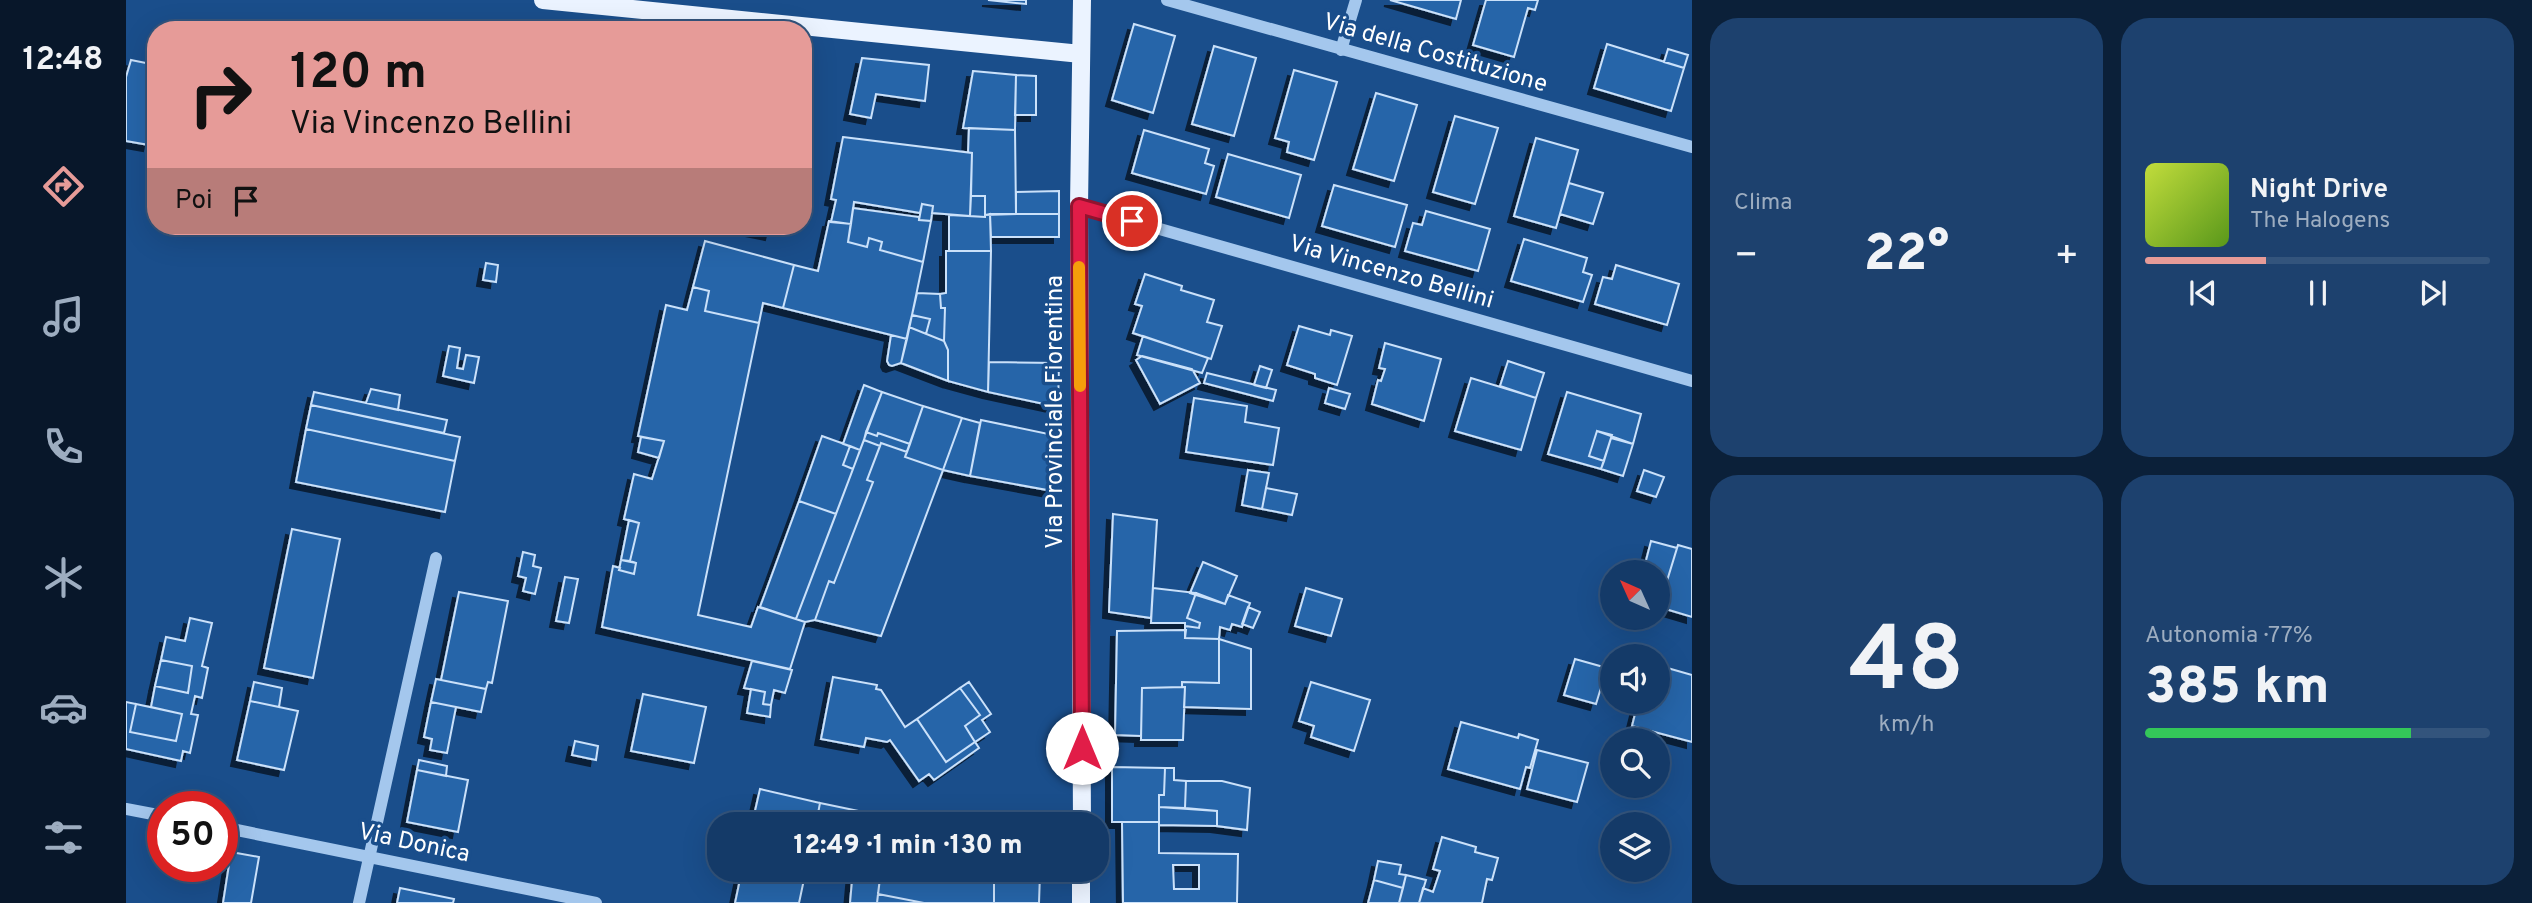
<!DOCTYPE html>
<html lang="it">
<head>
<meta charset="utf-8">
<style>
	:root { --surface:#143a68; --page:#1d416e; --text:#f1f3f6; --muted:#9dadc0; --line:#33547c; --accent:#e69b98 }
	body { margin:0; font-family:Overpass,sans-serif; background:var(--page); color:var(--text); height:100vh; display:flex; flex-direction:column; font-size:26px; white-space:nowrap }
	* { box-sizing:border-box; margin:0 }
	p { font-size:23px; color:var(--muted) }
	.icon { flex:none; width:38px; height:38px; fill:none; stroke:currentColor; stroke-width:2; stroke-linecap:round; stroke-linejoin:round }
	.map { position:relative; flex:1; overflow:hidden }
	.panel { display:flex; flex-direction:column; gap:18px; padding:18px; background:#0b2039; width:840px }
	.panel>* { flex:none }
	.hud { position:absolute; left:21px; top:21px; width:665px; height:214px; border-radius:28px; box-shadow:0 7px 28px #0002,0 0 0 2px var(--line); background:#e69b98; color:#111; overflow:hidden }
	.needle { width:46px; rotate:315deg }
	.fabs { position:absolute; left:1474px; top:560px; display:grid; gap:14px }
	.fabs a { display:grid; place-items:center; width:70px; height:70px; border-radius:50%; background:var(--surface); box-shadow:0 7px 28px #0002,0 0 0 2px var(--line); font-size:35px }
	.speed { position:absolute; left:21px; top:791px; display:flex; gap:14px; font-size:35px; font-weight:700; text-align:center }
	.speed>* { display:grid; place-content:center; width:91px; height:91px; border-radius:50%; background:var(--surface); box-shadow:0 7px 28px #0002,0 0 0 2px var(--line); line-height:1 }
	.speed .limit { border:10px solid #d22; background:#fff; color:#111 }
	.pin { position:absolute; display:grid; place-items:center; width:60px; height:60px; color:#fff; margin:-30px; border:4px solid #fff; border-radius:50%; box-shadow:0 2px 7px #0007 }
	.me { position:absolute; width:77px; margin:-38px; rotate:0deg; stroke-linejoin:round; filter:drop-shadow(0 0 5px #0008) }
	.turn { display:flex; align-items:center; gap:24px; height:147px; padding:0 28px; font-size:32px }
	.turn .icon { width:91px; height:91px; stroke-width:2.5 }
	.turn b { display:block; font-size:49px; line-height:60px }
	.then { display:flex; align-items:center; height:66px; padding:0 28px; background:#0003; gap:14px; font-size:26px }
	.big { font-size:52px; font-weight:800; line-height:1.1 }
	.panel .tile { flex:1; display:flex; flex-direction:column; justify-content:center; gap:10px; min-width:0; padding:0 24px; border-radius:28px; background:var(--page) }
	.panel .dial { align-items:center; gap:0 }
	.dial b { font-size:91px; line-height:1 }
	.song { display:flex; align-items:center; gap:21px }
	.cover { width:84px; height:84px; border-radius:10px; background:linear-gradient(135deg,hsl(70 70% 55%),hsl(90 70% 35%)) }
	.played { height:7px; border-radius:4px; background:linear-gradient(90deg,var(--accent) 35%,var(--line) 35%) }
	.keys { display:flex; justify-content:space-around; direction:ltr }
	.heat { display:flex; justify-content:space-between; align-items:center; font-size:38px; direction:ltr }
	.charge { height:10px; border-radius:5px; background:linear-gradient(90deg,#34c759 77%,var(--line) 0) }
	.panel .tiles { flex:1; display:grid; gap:18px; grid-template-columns:repeat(2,1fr) }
	.trip { position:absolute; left:581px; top:812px; width:402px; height:70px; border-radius:28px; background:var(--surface); box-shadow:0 7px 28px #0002,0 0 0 2px var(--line); font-weight:800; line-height:70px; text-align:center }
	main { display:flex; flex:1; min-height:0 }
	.tab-bar { display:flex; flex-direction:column; width:126px; justify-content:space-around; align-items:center; background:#08172a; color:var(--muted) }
	.tab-bar .icon { width:49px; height:49px }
	.tab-bar .on { color:var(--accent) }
	.tab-bar b { font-size:32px; color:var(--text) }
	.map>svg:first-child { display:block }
</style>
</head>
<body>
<main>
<nav class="tab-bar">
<b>12:48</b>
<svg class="icon on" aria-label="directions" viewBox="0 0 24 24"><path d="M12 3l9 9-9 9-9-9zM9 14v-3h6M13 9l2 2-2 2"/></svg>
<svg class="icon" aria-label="music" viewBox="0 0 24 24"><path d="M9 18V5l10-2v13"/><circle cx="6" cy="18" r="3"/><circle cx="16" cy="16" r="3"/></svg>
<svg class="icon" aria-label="phone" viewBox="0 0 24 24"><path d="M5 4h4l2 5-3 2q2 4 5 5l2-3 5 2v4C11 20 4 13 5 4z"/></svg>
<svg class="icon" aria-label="climate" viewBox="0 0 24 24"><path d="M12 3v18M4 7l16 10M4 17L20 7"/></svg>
<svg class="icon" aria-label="car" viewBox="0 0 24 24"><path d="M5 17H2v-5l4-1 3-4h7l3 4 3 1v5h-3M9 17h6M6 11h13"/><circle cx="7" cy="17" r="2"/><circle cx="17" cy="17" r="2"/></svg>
<svg class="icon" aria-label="filters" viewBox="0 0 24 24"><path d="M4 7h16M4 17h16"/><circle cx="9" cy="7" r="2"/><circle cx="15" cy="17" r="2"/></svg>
</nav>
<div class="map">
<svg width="1566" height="903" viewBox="0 0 1566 903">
	<defs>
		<filter id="shadow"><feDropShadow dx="-6" dy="6" stdDeviation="0" flood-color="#0009"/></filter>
	</defs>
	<rect width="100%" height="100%" fill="#1a4e8b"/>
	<path fill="#2865a9" stroke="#cae1fa" stroke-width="2" fill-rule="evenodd" filter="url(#shadow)" d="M862,0h38v4z
		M1264,0h71l-5,19z
		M1360,0h52l-3,10 -7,-2 -14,49 -41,-12z
		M1008,24l41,12 -22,77 -41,-13z
		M1481,44l77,24 -13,43 -77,-23z
		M1088,46l42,12 -22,78 -42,-12z
		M1542,49l20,6 -4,13 -20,-6z
		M736,58l67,7 -4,36 -49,-7 -5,24 -21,-4z
		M5,60l25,5v46l-7,34 -23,-4v-64z
		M1168,70l43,12 -23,78 -27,-8 2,-10 -14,-4z
		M847,71l43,4 -1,55 -52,-2z
		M890,75l20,1v39h-21z
		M1250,93l41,12 -23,76 -41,-12z
		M1329,116l43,12 -23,76 -42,-12z
		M843,128l46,2 1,84 -31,1v-19h-14l1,-43h-4z
		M1018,130l65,19 -4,14 9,3 -8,28 -74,-21z
		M717,137l129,16 -2,63 -38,-3 1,-7 -11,-2 -2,9 -66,-11 -3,22 -20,-2 5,-22 -5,-1z
		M1410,138l42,12 -22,78 -42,-12z
		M1102,154l73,21 -12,43 -73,-21z
		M1443,183l34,10 -10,31 -33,-10z
		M1208,185l73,20 -12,42 -73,-21z
		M933,191v23h-43v-22z
		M845,196h14v21l-15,-1z
		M796,204l11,2 -2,15 -12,-1z
		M727,208l66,9v3l12,1 -8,41 -43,-12 2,-8 -13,-4 -2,9 -19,-5z
		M1300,211l64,18 -12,42 -73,-20 8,-28 9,2z
		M864,214l1,37h-42v-36l36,2v-2z
		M864,214h69v23h-68z
		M703,221l22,3 -3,18 19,5 2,-9 13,4 -2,8 43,12 -16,77 -124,-31 11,-43 24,6z
		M605,226h42l-2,8z
		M1398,239l63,19 -4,14 9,3 -9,27 -72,-21z
		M579,241l89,24 -11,43 -20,-5 -4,20 -54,-12 4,-20 -16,-4z
		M820,251h45l-3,141 -40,-11v-31l-4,-9 1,-33h-4l-1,-14 6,-1z
		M360,263l12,2 -2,17 -13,-2z
		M1490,265l63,19 -12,41 -72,-21 8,-27 9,2z
		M1019,274l37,12 -1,4 33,10 -7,22 15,4 -11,33 -78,-26 9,-27 -7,-2z
		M567,287l16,4 -4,20 54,12 -61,292 53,12 7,-20 47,15 -15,47 -188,-42 11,-61 7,2 -1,2 15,4 2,-11 -6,-2 9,-38 -15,-4 10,-45 18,5 12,-38 -26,-5 28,-131 21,5z
		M791,293l23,1 1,14h4l-1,33 -18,-7 4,-15 -18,-4z
		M786,315l18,4 -4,15 -17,-7z
		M1173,326l31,9 1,-5 21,6 -15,49 -22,-7v-4l-28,-9z
		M783,327l35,14 4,9v31l-47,-18z
		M765,335l16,4 -6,24 -9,3 -3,-1 -2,-4z
		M1017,336l65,22 -6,15 -65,-18z
		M1259,343l56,16 -17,62 -52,-17 6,-24 3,1 4,-12 -6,-1z
		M323,346l11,2 -3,20 6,1 3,-14 13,2 -5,26 -31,-7z
		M1016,356l50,13 8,14 -40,21 -24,-44z
		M1382,361l36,12 -8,25 -36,-12z
		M863,362l70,1 -1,44 -70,-15z
		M1134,366l12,4 -6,18 -12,-3z
		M1081,373l69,17 -3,11 -69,-18z
		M1345,378l65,20 -15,52 -66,-19z
		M738,385l18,7 -22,58 -17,-6z
		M1203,388l21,6 -5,15 -20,-6z
		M245,389l29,6 -2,15 -32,-7z
		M188,392l133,28 -3,13 -133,-28z
		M756,392l41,14 -13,38 -32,-11 -1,3 -11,-4z
		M1441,392l74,22 -8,30 -36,-13 -8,25 15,5 -3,8 -53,-15z
		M1068,398l53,8 -2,16 34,6 -6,37 -87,-13z
		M185,405l149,32 -5,24 -149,-32z
		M797,406l39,12 -19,52 -38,-13z
		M836,418l18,5 -10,53 -27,-6z
		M855,420l77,16v56l-88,-16z
		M180,429l149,32 -10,51 -149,-30z
		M1471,431l15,4 -8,26 -15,-5z
		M740,432l11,4 1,-3 32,11 -3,8 -26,-9 -1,3 -16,-6z
		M696,436l28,10 -7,19 10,4 -17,45 -37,-13z
		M515,437l23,4 -5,17 -21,-6z
		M1485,438l22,6 -10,32 -22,-7z
		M738,440l16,6 -13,34 6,2 -39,101 -5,-2 -14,39 -10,2 -9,-3z
		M755,443l26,9 -2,5 38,13 -62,166 -66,-16 14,-39 5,2 39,-101 -6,-2z
		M724,446l10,4 -7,19 -10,-4z
		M1122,470l21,3 -7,36 -20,-4z
		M1518,470l20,7 -8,20 -19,-6z
		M1140,488l31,6 -5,21 -30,-6z
		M673,501l37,13 -40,105 -36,-12z
		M987,514l44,6 -6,98 -42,-6z
		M503,520l10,3 -9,38 -9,-1z
		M166,529l48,10 -27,139 -49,-10z
		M1525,541l26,7 -18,59 -2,-35h-14z
		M1552,545l14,4v68l-33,-10z
		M397,552l12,3 -2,11 8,2 -6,26 -12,-3 3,-13 -8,-2z
		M495,560l15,3 -2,11 -15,-4z
		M1077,562l34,14 -12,28 -35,-11z
		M439,577l13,2 -9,44 -13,-2z
		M1027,588l43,5 -9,25 13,5 -1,5 -14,-2v-3h-34z
		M1180,588l36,11 -11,37 -36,-10z
		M333,592l49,9 -16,82 -4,-1 -2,7 -45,-9z
		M1070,593l29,11 3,-9 22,8 -8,24 -10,-3 -2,6 -10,-3 -1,12 -34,-1v-12l14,2 1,-5 -13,-5z
		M1122,607l12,5 -7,16 -11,-4z
		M64,618l22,5 -10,43 6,2 -6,30 -7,-2 -4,18 7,1 -8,38 -7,-2 -2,10 -55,-12v-47l10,2 -6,28 46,9 6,-27 -31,-7 4,-21 33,7 4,-27 -31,-6 5,-23 19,4z
		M1060,630l-1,8 34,1v44l-37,-1v5l-40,1 -1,48 -26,-1 2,-104z
		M1093,639l32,10v60l-67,-2 1,-20h-3v-5l37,1z
		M1449,659l32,9 -11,36 -32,-9z
		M35,660l31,6 -4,27 -33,-7z
		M626,661l40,9 -7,23 -11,-3 -3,15 -8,-1 2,-12 -21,-4z
		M1531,665l35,10v67l-60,-16 6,-24h19z
		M707,677l44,8 -1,4 5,1 24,37 12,-8 29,43 29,-20 4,6 -45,32 -5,-6 -10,7 -29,-41 -3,2 -21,-4 -2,9 -43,-8z
		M310,679l50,10 -5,23 -50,-10z
		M128,682l28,6 -3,19 -29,-6z
		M843,682l22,32 -9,6 8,12 -15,10 -10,-16 15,-11 -20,-27z
		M1185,682l59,18 -16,51 -43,-14 3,-11 -15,-5z
		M1059,687l-2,53h-42l1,-52z
		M834,688l20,27 -15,11 10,16 -29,20 -29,-43z
		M625,689l14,3 -2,12 8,1 -1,12 -23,-4z
		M517,694l63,13 -12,56 -63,-12z
		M124,701l48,10 -14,59 -47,-10z
		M305,702l25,5 -9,46 -17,-3 2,-11 -8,-2z
		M10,704l46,10 -6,27 -46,-9z
		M1335,722l57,16 1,-4 19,6 -8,28 -4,-1 -6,22 -72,-20z
		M449,741l23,5 -2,14 -24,-5z
		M1411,750l51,13 -11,39 -50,-13z
		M293,760l28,6 -1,10 -29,-6z
		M986,767l53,1 -1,27h-5v27h-47z
		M1039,768h9v12l12,1 -1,27 -26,-1v-12h5z
		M291,770l51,10 -10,52 -51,-10z
		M1060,781h36l28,7 -3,42 -30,-4v-15l-32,-3z
		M634,789l60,14 -4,21h-64z
		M694,803l58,12 -2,9h-60z
		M1033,807l58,4v15l-58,-1z
		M996,822h37v31l79,1 -1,49h-114zM1047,865h26v24h-25z
		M1316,837l34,10 -1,5 23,6 -6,22 -5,-1 -5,24h-63l4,-15 10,4 7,-21 -7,-2z
		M105,852l28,5 -8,46h-28z
		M1252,861l23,4 -2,9 7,1 -3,13 -29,-8z
		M616,870h64l-7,33h-64z
		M727,870h28l-4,33h-27z
		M755,870h113v33h-70l-46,-9z
		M868,873h46l-1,30h-45z
		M1280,875l20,5 -7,23h-20z
		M1248,880l29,8 -4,15h-31z
		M274,888l54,11 -1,4h-56z
		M752,894l46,9h-47z"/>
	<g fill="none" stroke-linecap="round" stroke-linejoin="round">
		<path stroke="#a4c7ed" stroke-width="12" d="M1041,0l525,147
			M1215,50l15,-50
			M953,206l613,175
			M0,809l37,7
			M96,827l374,76
			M233,903l77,-345"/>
		<path stroke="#ebf3ff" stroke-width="18" d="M417,0l538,54
			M956,824l-3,-618 3,-206
			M955,903v-33"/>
	</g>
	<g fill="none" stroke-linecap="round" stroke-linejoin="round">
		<g stroke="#92132f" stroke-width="18">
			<path id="route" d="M956,748l-3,-542 53,15"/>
		</g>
		<use href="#route" stroke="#e11d48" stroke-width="12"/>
		<path stroke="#f59e0b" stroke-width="12" d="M953,267l1,119"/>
	</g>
	<g text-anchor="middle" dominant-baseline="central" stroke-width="7" stroke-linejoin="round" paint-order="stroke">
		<g font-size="24" fill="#fff" stroke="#1a4e8b">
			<text transform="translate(1309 54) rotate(16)">Via della Costituzione</text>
			<text transform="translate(1265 273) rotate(16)">Via Vincenzo Bellini</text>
			<text transform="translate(930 412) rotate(-90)">Via Provinciale Fiorentina</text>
			<text transform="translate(288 844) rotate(12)">Via Donica</text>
		</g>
	</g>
</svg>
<div class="fabs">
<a><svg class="needle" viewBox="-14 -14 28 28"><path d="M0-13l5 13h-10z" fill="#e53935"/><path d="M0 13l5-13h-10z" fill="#9dadc0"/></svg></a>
<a><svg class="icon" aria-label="sound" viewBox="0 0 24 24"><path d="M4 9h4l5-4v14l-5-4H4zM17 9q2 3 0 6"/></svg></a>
<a><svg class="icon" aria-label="search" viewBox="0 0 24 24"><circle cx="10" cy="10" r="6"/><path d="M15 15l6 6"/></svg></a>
<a><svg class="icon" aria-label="layers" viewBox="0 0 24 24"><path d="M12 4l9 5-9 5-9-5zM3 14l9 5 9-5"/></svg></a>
</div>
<div class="speed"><div class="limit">50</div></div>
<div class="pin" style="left:1006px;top:221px;background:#d93025"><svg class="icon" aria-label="arrive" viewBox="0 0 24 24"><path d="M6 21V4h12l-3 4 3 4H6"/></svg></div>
<svg class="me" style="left:956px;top:748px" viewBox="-20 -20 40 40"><circle r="19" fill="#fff"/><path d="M0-13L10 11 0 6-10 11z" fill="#e11d48"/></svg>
<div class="trip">12:49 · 1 min · 130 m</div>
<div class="hud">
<div class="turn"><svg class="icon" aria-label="right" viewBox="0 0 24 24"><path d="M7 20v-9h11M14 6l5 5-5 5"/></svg><div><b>120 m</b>Via Vincenzo Bellini</div></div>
<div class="then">Poi<svg class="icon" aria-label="arrive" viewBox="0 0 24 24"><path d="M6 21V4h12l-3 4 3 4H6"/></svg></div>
</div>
</div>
<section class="panel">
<div class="tiles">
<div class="tile"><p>Clima</p>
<div class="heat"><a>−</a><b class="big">22°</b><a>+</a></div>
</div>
<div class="tile">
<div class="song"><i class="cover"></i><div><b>Night Drive</b><p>The Halogens</p></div></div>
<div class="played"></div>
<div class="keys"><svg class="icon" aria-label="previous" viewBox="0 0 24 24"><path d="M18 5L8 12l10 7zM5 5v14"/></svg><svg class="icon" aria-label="pause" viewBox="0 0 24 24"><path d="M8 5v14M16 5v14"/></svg><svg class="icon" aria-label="next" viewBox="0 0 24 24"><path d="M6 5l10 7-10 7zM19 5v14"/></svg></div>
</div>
<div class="tile dial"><b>48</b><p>km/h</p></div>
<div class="tile"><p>Autonomia · 77%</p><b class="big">385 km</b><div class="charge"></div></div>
</div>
</section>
</main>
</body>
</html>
